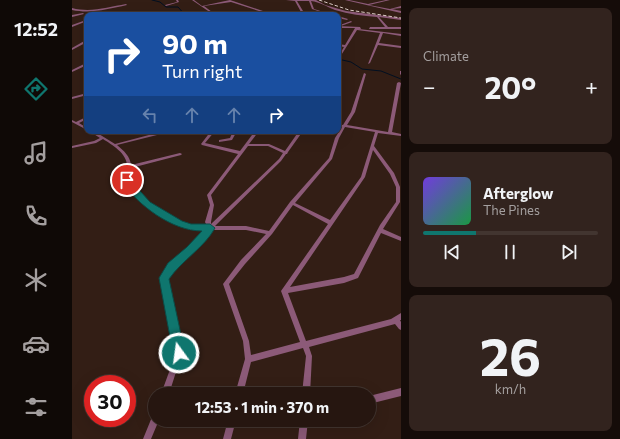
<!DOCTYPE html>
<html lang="en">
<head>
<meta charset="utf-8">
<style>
	:root { --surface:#261610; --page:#32231e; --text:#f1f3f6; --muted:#a49f9f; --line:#423530; --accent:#0f766e }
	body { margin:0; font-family:Commissioner,sans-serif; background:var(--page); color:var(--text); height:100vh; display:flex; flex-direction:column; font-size:15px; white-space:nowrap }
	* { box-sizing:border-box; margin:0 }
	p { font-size:13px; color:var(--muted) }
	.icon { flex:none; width:22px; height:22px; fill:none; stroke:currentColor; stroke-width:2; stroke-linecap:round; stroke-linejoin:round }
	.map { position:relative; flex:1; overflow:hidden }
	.panel { display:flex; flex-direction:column; gap:8px; padding:8px; background:#150c09; width:219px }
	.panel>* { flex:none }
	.hud { position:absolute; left:12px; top:12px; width:257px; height:122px; border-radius:8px; box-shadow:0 4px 16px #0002,0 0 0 1px var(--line); background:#1a4fa0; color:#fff; overflow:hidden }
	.speed { position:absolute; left:12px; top:375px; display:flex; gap:8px; font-size:20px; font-weight:700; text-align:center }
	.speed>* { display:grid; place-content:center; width:52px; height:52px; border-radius:50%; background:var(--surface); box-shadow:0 4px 16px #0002,0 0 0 1px var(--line); line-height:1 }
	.speed .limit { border:6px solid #d22; background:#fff; color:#111 }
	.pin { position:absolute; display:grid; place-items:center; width:34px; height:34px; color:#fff; margin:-17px; border:2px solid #fff; border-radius:50%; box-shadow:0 1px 4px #0007 }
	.me { position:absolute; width:44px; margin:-22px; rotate:346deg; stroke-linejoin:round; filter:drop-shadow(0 0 3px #0008) }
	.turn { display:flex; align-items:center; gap:14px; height:84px; padding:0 12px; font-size:18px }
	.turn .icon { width:52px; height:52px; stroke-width:2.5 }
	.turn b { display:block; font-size:28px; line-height:34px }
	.lanes { display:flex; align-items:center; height:38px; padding:0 12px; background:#0003; justify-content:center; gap:20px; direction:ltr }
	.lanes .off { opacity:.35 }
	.big { font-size:30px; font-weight:700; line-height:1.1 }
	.panel .card { flex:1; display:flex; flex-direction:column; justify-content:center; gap:6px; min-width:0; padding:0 14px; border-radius:8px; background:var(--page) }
	.panel .dial { align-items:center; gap:0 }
	.dial b { font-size:52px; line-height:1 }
	.song { display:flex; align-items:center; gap:12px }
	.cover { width:48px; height:48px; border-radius:6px; background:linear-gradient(135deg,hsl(260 70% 55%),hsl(140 70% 35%)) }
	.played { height:4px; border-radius:2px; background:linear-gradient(90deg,var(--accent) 30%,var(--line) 30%) }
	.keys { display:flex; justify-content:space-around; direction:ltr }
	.heat { display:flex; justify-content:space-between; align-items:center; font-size:22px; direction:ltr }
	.trip { position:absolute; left:76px; top:387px; width:228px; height:40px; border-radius:20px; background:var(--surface); box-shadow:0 4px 16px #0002,0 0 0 1px var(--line); font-weight:700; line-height:40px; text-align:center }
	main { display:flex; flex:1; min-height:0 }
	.dock { display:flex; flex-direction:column; width:72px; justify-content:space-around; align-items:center; background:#0f0906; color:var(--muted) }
	.dock .icon { width:28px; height:28px }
	.dock .current { color:var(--accent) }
	.dock b { font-size:18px; color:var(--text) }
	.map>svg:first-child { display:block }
</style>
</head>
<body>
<main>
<nav class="dock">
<b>12:52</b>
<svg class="icon current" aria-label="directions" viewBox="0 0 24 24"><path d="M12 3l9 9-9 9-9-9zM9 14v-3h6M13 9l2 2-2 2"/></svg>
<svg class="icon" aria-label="music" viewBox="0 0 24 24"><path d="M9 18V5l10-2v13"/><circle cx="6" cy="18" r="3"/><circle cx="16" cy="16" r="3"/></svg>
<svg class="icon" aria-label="phone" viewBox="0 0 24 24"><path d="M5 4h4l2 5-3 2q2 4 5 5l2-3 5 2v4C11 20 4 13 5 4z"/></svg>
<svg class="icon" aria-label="climate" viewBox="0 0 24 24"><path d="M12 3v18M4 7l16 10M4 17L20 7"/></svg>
<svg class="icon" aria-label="car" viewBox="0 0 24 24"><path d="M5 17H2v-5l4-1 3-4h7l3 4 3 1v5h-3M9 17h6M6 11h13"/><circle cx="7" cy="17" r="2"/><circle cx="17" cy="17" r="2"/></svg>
<svg class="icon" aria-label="filters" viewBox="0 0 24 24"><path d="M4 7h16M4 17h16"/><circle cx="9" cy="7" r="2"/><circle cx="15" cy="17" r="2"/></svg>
</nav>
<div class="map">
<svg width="329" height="439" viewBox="0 0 329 439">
	<rect width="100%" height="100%" fill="#331e15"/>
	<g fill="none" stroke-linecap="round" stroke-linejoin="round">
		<path stroke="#010f21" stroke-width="1" d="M80,0l8,2 6,5h12l7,8h-3
			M266,59l13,3 11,7 19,2 20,8"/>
		<path fill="#8c5a78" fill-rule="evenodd" d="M104,0h2l1,2 -13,4 -1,-1 12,-3z
			M120,0h2l8,6 28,-6 36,12 24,1 -22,1 1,1h-2l-2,-2 -34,-11 -27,4 12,9h-2z
			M214,0h30l9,5 21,6 55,7v2l-22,-3 9,10h13v2h-32l1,-2h15l-8,-10c-14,-1 -28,-3 -42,-7 -8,-3 -15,-8 -24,-9l3,8 19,6h-3l-18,-6 -3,-8h-12l6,10 3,4h-2l-3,-3 -6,-11z
			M273,0h4l19,4 18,-4h4l-21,5 21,4 11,-3v2l-9,1 9,2v2z
			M54,4l1,1c-19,4 -36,9 -55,5v-2c19,5 36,-1 54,-4z
			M11,13l1,1 -12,3v-2z
			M266,16l10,3 -1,1 -9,-2z
			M14,20l1,1 -15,6v-2z
			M279,21l1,1 -11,4 -1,-1z
			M266,26l22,1 1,2h-2l42,5v2l-18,-3 -4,10 22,3v2l-23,-3 -8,18 -2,1 12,-31 -23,-3 -17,27h-2l6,-10 -6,-1v-2l7,1 10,-17h-17z
			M14,40h1v2l-15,8v-2z
			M14,63h1v2l-15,7v-2z
			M328,71h1v4l-1,-1z
			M292,73l2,1 -11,38 -8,13 41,7 9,-49 2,-1 2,1 -9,49 9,2v2l-23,-3 -4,13 20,27 6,14v15l-17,27 18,8v4l-20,-8 -23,45 -14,5 -56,10 18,48 85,-22 10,-6v7h-1l1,2v8l-2,-1 -4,-5 -86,23 3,9 -2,38h-8l4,-38 -3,-8 -52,14 -8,32h-8l10,-35 -2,-18 -20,-57 18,-24 25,-26 -20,-4h-35l-18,22 -19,16 -7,10 15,75 -13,41h-8l15,-41 -15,-75 9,-14 19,-16 16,-18h-15l-13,-6 -32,-19 -21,-23c1,-5 3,-11 3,-16 0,-13 -15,-21 -24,-27l-7,4 -24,5v-2l22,-5 6,-3 -11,-7h5l21,13 49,-13h6l-1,1 -52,13c7,6 13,11 14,20l49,-12 2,1 -1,1 -50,13 -3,14 21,21 32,19 10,4h16l-2,-4 5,-17 -3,-10 31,-41 -36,-9 -1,-1 10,-13h4l-10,12 35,8 15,-20h4l-10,13h20l16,7 14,-20h4l-15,21 -1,2h-1l-5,7 -66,65h31l23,5 21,-29 39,-44 6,-20 7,-11 -4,-1v-2l5,1 8,-13zM273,127l30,5 -14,45 -31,43 -35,-17 37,-44 7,-21zM176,146h20l15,7 -4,6 -68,65v-2l3,-17 -3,-10zM301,150l17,24 6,13v15l-16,23 -26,49 -10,3 -54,10 75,-110zM221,205l35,19 -47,67 19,51 -49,13 -2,-14 -20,-57 16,-20 27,-30z
			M15,93v2l-15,4v-2z
			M12,118l3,1 -8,4 8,5v2l-15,-8v-2l4,2z
			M161,131h4l-5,9 -13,2v-2l11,-2z
			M329,388v8l-32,8v-8z
			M83,416v4h4l-8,19h-8l9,-22z
			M156,420h8l-5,19h-8z
			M228,420h8l-2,19h-8z"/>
		<path stroke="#dbcbc5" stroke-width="1" stroke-dasharray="3.5 2" stroke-linecap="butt" d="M247,0l30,10 52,8"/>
	</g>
	<path fill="#0f766e" stroke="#0a4d48" d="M55,177l3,1 1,3 19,21 32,19 9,3h19l5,4c-11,20 -33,32 -46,51l16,74 -1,4 -5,2 -4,-2 -2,-4 -14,-75 9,-15 19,-16 15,-16c-30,0 -64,-26 -80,-49l2,-4z"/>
</svg>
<div class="speed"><div class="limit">30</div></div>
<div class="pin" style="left:55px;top:180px;background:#d93025"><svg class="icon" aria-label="arrive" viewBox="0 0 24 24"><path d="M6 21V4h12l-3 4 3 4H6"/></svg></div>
<svg class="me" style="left:107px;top:353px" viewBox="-20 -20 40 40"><circle r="17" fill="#0f766e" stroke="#fff" stroke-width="3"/><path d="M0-11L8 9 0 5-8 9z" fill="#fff"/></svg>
<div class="trip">12:53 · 1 min · 370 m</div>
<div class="hud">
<div class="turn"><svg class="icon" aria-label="right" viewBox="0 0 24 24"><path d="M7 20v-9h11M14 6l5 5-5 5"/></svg><div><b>90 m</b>Turn right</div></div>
<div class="lanes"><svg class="icon off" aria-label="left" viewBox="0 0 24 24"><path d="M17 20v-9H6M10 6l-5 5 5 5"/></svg><svg class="icon off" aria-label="ahead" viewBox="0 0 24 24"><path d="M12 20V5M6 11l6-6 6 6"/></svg><svg class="icon off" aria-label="ahead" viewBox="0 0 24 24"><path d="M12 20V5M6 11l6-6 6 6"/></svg><svg class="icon" aria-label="right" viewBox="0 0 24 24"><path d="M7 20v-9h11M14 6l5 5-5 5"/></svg></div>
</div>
</div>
<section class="panel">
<div class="card"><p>Climate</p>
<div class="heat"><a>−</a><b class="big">20°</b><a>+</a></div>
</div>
<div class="card">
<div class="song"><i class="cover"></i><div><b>Afterglow</b><p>The Pines</p></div></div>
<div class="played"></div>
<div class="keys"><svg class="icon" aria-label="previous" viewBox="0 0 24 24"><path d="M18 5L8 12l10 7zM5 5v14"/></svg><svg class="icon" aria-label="pause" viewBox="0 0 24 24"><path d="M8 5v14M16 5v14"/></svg><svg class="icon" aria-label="next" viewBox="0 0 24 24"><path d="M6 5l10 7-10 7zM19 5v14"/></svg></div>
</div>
<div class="card dial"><b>26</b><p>km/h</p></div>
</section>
</main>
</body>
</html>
